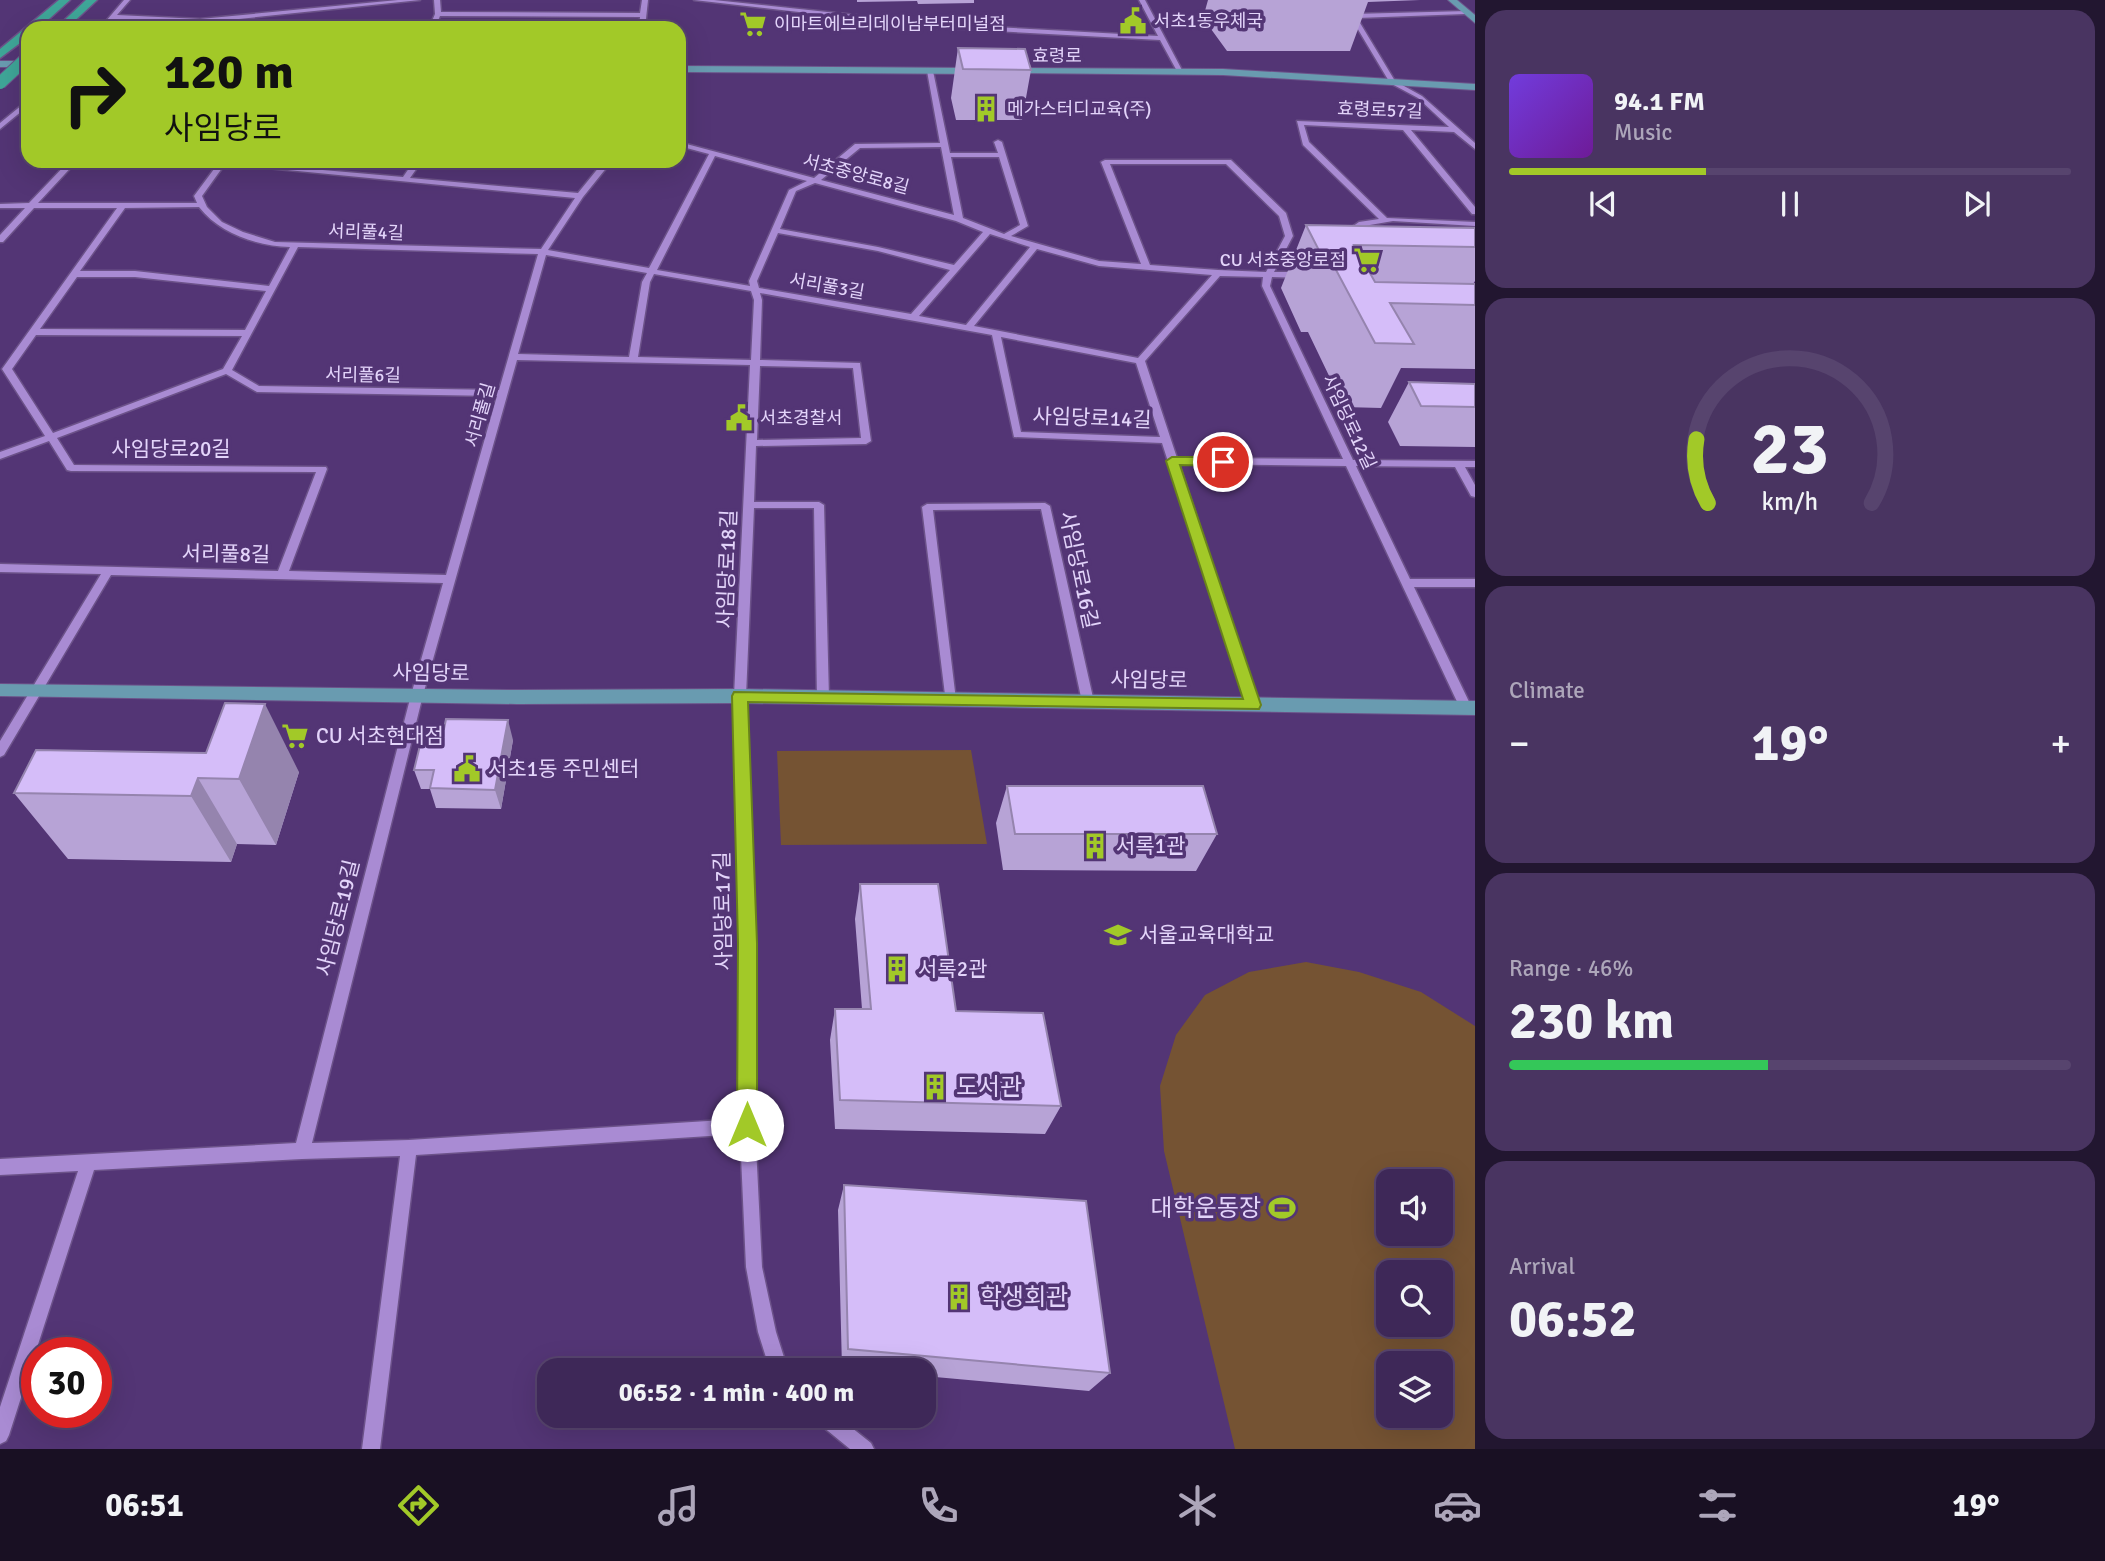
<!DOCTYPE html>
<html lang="en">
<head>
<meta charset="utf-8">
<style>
	:root { --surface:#3e2858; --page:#493461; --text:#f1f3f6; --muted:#ada6ba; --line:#57446e; --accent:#a2c928 }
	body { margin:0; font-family:Signika,"Noto Sans KR",sans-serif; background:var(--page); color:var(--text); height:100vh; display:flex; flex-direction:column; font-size:26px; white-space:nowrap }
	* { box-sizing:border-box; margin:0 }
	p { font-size:23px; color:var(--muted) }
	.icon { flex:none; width:38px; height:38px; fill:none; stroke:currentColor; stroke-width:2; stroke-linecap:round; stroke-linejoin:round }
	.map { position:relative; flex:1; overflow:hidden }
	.sheet { display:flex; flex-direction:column; gap:10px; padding:10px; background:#221630; width:630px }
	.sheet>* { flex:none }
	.guide { position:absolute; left:21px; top:21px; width:665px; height:147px; border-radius:21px; box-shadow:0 7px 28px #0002,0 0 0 2px var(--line); background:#a2c928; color:#111; overflow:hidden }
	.tools { position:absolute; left:1376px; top:1169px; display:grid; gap:14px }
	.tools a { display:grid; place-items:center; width:77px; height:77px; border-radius:14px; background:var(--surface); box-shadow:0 7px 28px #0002,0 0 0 2px var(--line); font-size:35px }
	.speed { position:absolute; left:21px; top:1337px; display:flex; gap:14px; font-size:35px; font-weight:700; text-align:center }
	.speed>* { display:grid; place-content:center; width:91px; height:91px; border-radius:50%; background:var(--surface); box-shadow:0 7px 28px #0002,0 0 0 2px var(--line); line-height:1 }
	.speed .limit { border:10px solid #d22; background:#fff; color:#111 }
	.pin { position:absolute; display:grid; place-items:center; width:60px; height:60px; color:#fff; margin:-30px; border:4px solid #fff; border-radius:50%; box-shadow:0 2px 7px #0007 }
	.me { position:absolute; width:77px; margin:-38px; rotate:0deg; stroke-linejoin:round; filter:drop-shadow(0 0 5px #0008) }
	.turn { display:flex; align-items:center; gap:24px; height:147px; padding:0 28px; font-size:32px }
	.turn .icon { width:91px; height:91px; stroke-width:2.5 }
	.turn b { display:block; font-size:49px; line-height:60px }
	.big { font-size:52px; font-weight:700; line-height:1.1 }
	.sheet .widget { flex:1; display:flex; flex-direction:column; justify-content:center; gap:10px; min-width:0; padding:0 24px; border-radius:21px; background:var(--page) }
	.sheet .dial { align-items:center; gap:0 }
	.dial svg { height:182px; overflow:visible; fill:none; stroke:var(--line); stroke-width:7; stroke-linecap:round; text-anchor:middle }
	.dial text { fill:var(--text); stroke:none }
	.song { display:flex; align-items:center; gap:21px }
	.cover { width:84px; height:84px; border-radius:10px; background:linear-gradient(135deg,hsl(260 70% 55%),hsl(280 70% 35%)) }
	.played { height:7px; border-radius:4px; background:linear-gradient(90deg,var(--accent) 35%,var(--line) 35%) }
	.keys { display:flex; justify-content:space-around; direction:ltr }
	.heat { display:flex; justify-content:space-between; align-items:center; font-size:38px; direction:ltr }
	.charge { height:10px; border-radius:5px; background:linear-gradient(90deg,#34c759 46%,var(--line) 0) }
	.trip { position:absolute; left:537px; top:1358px; width:399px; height:70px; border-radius:21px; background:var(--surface); box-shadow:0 7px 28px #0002,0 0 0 2px var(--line); font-weight:700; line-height:70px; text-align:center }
	.menu { display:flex; height:112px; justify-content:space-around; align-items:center; background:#191023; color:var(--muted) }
	.menu .icon { width:49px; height:49px }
	.menu .active { color:var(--accent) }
	.menu b { font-size:32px; color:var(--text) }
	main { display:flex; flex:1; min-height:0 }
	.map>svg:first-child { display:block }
</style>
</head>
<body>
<main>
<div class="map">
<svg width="1475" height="1449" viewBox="0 0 1475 1449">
	<rect width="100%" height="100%" fill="#533575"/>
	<path fill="#755333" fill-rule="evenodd" d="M971,750l16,94 -206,1 -4,-94z
		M1306,962l53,10 62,20 54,34v423h-240l-71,-298 -4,-65 16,-51 29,-40 44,-23zM1388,1181h52v53h-52zM1388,1272h52v53h-52zM1388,1363h52v53h-52z"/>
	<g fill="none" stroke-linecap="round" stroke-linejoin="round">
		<g stroke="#6c5289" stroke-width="3">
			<path id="minor" d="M124,0h6l-13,15 83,4 198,-19h22l-220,23 -86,-4 -8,9h-6z
				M434,0h6l1,12 199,1 2,-13h6l-3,28h-6l1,-11 -200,-1 -5,12h-6l6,-14z
				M694,0h20l225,24 219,12 -19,-36h6l38,72 -5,1 -18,-33 -221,-12z
				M1467,11l-2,3 -108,4 38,63 27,15 53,47v6l-21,-17 -43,-2 64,77v7h-3l-69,-84 -99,-5 5,17 78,76 88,4v4l-82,-5 -29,5 -16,12h-6v-4l17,-12 20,-3 -76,-74 -6,-24 152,6 -31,-29 -28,-15 -40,-67 3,-2z
				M930,69l3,2 17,82h48l-4,-11 4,-2 4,2 26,84 -17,10 88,25 42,3 -40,-102 4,-2h126l55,53 7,23 -19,36h29l4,3 -4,3 -31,-1 -2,9 83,174 122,1v6h-10l10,18v12l-4,-1 -16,-29 -99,-1 54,113h65v8h-61l58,121 -2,3h-8l-2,-3 -114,-242 -167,-2 80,241 -6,5 -6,-5 -85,-262 -148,-6 -22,-102 -232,-42 2,7 -2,60 100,3 11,78 -5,3 -110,2 -2,56h65l5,3 5,193 -6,5 -6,-5 -3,-190h-60l-8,188 8,247 1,183 7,141 14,65 12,38h-18l-12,-38 -12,-65 -6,-133 -324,21 -36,294h-18l38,-293 -98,3 -208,11 -85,265 -3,6 -6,3v-37l78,-236 -78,4v-16l296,-16 115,-448 32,-112 -332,-8 -107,180 -4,2v-16l101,-167 -101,-2v-8l278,7 38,-99 -245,-1 -4,-1 -18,-29 -49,18v-7l45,-16 -43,-67 115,-161h-83l-31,34h-3v-7l25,-27h-25v-4l29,-1 40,-42h8l-39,42h159l-3,-7 26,-35 183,16 11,-16h8l-12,17 168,15 26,-32h8l-29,36 -35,53 101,18 60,-114 -30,-8v-4l135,36 41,-34 85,-1 -13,-72zM941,147l13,68 -133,-35 39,-32zM715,156l92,25 -18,9 -40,91 1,5 -93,-16zM951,157h48l21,68 -16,9 -41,-16zM225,164l350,34 -34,51 -266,-7 -32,-10 -21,-10 -15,-15 -5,-11zM1110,164h116l53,52 6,20 -19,36 -48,-2 -68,-5zM815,183l141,38 27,11 -29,33 -76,-18 -98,-18 16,-38zM199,207c21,27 59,39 91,40l-21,39 -134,-15h-55l45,-63zM778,233l100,18 72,19 -39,44 -152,-26 -2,-7zM990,234l40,13 -64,78 -47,-9zM298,247l240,7 -39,136 -240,-4 -27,-16zM1037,249l62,17 113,9 -74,83 -164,-32zM546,255l101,18 -5,9 -13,75 -111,-3zM654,274l97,17 3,9 -3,60 -113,-3 12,-75zM1220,276l43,1 -1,9 81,173 -166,-1 -32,-97zM77,277h58l131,14 -21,39 -205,-1zM36,335l206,1 -19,33 -170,64 -41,-64zM1001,337l135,26 24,74 -139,-5zM517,360l233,5 -16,331 6,247 -1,176 -330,21 -97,3 111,-448zM760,366l93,2 8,70 -104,2zM226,374l31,18 240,4 -51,179 -157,-4 38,-102 -1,-2 -252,-2 -17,-27z
				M28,100v6l-28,23v-6z
				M1045,503l5,3 44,196 -6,5 -6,-5 -41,-193 -108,1 23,190 -6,5 -4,-2 -24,-196 5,-3z
				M814,1416h23l34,27 3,6h-24l-33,-27z"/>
		</g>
		<g stroke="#6c5289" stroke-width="2">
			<path id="major" d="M1448,0h9l18,15v8z
				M0,61h28v6h-28z
				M679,66l297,2 5,3 -5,3 -297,-2z
				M1008,68l215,1 252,15v6l-252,-15 -218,-2v-4z
				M0,684l517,6 223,-1 735,12v14l-735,-12 -223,1 -517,-8z"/>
		</g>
		<g stroke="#6c5289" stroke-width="3">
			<path id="highway" d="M59,0h11l-31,28h-11v9l-28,21v-9z
				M86,0h11l-30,28h-11z"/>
		</g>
		<use href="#minor" fill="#a98bd3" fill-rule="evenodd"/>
		<use href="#major" fill="#699bb0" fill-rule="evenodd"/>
		<use href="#highway" fill="#3fa698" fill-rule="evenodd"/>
		<g stroke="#6c5289" stroke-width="14" stroke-linecap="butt">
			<path id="highway-bridge" d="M0,83l28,-26"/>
		</g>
		<use href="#highway-bridge" stroke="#3fa698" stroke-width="12"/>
	</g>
	<path fill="#b7a3d6" d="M857,0h117v3l-56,1 -1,-3 -60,1z
		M1208,0h212l-52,2 -18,49h-123l-24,-33z
		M958,48l73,22 -9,50h-66l-5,-22z
		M1306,225l169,3v53l-2,3 2,21v64l-74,-1 -20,40 -37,-1 -36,-75h-7l-20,-44z
		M1409,382l66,2v63l-75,-1 -12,-24z
		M513,740l-12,69 -65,-1 -6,-19h-9l-7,-19z
		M206,753l93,19 -23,73 -39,-1 -6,18 -163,-3 -54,-66z
		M1007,786l210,48 -21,37 -193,-1 -7,-47z
		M860,884l96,127 105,95 -16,28 -210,-5 -5,-89 5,-31h27l-7,-90z
		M844,1185l266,188 -21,18 -165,-15v-6h-57l-25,-2 -4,-158z"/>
	<path fill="#9584ae" d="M265,704l34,68 -23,73 -37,-66z
		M508,720l5,20 -12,69 -6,-19z
		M198,778l39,66 -6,18 -40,-66z"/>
	<path fill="#d5bdf9" stroke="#9584ae" stroke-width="2" d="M958,48l67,1 6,21 -68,-1z
		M1306,225l169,3v19l-121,-2 21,37 100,2v21l-85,-2 24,41 -39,-1 -40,-75h-7z
		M1409,382l66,2v23l-54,-1z
		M225,703l40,1 -26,75 -41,-1 -7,18 -177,-3 22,-43 170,3z
		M446,719l62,1 -13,70 -65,-2 4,-18h-20l10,-41h20z
		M1007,786h196l14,48h-202z
		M860,884h78l18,127 87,2 18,93 -221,-6 -5,-91h36z
		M844,1185l242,16 24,172 -262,-24z"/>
	<path fill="#a2c928" stroke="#69831a" stroke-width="2" d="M1172,457h51l7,5 -7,4 -43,-1 81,240 -2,4 -511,-7 9,241v182l-3,8 -7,2 -7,-2 -3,-8 1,-182 -6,-247 2,-4 509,7 -77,-238z"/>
	<defs>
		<g id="civic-bare" transform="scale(2.1)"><path d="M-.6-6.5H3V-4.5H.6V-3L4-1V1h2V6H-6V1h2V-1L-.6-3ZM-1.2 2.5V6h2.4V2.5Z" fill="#a2c928" stroke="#533575" stroke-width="2.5" paint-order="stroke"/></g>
		<g id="supermarket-bare" transform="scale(2.1)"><path d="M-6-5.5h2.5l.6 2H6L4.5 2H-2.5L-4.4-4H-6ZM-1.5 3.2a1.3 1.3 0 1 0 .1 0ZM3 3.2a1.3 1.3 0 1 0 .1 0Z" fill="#a2c928" stroke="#533575" stroke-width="2.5" paint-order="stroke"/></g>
		<g id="building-bare" transform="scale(2.1)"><path d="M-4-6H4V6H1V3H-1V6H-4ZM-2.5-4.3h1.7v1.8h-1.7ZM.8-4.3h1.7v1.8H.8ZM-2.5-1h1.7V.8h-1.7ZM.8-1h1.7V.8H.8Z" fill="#a2c928" stroke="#533575" stroke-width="2.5" paint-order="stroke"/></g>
		<g id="university-bare" transform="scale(2.1)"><path d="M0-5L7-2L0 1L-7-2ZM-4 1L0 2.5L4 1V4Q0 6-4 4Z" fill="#a2c928" stroke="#533575" stroke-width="2.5" paint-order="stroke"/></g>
		<g id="stadium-bare" transform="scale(2.1)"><path d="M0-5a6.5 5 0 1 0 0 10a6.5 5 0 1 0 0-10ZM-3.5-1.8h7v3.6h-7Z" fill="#a2c928" stroke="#533575" stroke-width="2.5" paint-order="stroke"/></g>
	</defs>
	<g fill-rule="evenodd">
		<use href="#civic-bare" x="1133" y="21"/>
		<use href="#supermarket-bare" x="753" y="24"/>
		<use href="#building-bare" x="986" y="109"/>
		<use href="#supermarket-bare" x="1367" y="260"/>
		<use href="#civic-bare" x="739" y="418"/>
		<use href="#supermarket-bare" x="295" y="736"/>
		<use href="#civic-bare" x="467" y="769"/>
		<use href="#building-bare" x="1095" y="846"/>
		<use href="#university-bare" x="1118" y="935"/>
		<use href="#building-bare" x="897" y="969"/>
		<use href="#building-bare" x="935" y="1087"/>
		<use href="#stadium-bare" x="1282" y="1208"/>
		<use href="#building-bare" x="959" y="1297"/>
	</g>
	<g text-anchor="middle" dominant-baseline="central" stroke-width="7" stroke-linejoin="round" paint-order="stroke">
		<g font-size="18" fill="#e3d4fa" stroke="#533575" text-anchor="start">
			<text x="1154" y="21">서초1동우체국</text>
			<text x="774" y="24">이마트에브리데이남부터미널점</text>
			<text x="1007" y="109">메가스터디교육(주)</text>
			<text x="1346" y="260" text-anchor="end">CU 서초중앙로점</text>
			<text x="760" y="418">서초경찰서</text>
		</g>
		<g font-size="18" fill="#e3d4fa" stroke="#533575">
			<text x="1057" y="56">효령로</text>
			<text transform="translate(1380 110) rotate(2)">효령로57길</text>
			<text transform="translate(856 174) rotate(15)">서초중앙로8길</text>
			<text transform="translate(366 232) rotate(2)">서리풀4길</text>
			<text transform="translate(827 286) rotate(10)">서리풀3길</text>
			<text transform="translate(363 375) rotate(1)">서리풀6길</text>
			<text transform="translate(480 415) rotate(-74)">서리풀길</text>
			<text transform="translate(1349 422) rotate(65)">사임당로12길</text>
		</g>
		<g font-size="21" fill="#e3d4fa" stroke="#533575">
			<text transform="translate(1092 418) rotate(2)">사임당로14길</text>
			<text x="171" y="449">사임당로20길</text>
			<text transform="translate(226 554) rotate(1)">서리풀8길</text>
			<text transform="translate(727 569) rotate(-88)">사임당로18길</text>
			<text transform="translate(1079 570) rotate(78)">사임당로16길</text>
			<text transform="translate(431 673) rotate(1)">사임당로</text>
			<text transform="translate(1149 680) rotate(1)">사임당로</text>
			<text transform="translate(723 911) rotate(-91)">사임당로17길</text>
			<text transform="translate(338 918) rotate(-76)">사임당로19길</text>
		</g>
		<g font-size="21" fill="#e3d4fa" stroke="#533575" text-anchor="start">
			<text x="316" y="736">CU 서초현대점</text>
			<text x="488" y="769">서초1동 주민센터</text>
			<text x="1116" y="846">서록1관</text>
			<text x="1139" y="935">서울교육대학교</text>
			<text x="918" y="969">서록2관</text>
		</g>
		<g font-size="24" fill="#e3d4fa" stroke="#533575" text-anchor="start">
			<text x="956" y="1087">도서관</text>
			<text x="1261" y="1208" text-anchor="end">대학운동장</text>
			<text x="980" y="1297">학생회관</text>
		</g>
	</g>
</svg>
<div class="tools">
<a><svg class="icon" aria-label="sound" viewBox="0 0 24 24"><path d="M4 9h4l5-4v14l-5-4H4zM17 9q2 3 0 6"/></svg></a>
<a><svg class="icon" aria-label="search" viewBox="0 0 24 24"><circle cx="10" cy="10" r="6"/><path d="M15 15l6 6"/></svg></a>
<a><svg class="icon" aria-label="layers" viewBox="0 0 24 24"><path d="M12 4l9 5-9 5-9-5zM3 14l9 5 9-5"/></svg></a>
</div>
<div class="speed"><div class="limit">30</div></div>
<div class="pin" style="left:1223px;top:462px;background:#d93025"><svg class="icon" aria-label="arrive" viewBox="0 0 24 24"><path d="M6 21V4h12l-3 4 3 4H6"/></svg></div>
<svg class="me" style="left:747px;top:1125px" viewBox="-20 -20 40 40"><circle r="19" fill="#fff"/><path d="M0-13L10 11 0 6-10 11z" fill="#a2c928"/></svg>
<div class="trip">06:52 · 1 min · 400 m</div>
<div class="guide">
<div class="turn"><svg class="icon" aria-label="right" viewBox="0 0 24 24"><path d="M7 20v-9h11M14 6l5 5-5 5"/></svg><div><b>120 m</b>사임당로</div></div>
</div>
</div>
<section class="sheet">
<div class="widget">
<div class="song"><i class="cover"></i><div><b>94.1 FM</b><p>Music</p></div></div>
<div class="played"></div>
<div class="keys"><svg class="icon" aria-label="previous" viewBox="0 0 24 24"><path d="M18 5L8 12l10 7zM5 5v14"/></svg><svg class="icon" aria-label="pause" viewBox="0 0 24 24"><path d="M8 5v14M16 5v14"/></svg><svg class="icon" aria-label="next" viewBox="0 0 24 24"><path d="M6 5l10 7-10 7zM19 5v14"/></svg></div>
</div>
<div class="widget dial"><svg viewBox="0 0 100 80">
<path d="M14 69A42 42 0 1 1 86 69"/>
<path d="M14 69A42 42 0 0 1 9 41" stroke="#a2c928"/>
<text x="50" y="56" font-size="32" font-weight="700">23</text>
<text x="50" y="72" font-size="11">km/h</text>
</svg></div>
<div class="widget"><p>Climate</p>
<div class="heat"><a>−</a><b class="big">19°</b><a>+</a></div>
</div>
<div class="widget"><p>Range · 46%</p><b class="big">230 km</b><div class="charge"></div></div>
<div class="widget"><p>Arrival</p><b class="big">06:52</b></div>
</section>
</main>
<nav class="menu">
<b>06:51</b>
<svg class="icon active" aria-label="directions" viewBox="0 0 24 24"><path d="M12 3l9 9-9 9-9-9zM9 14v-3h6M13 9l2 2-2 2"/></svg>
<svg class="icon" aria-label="music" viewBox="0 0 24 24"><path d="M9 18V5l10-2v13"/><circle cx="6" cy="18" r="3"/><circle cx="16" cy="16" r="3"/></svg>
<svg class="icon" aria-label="phone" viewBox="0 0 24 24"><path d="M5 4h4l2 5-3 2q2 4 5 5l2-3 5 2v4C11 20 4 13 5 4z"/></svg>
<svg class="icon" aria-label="climate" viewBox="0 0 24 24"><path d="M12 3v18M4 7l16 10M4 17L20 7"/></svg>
<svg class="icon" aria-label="car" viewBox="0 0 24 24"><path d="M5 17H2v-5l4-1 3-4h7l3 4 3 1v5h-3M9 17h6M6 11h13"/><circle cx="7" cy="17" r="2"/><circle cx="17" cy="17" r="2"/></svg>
<svg class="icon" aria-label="filters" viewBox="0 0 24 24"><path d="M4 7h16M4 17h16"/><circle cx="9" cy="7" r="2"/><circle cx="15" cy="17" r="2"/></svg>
<b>19°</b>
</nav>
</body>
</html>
